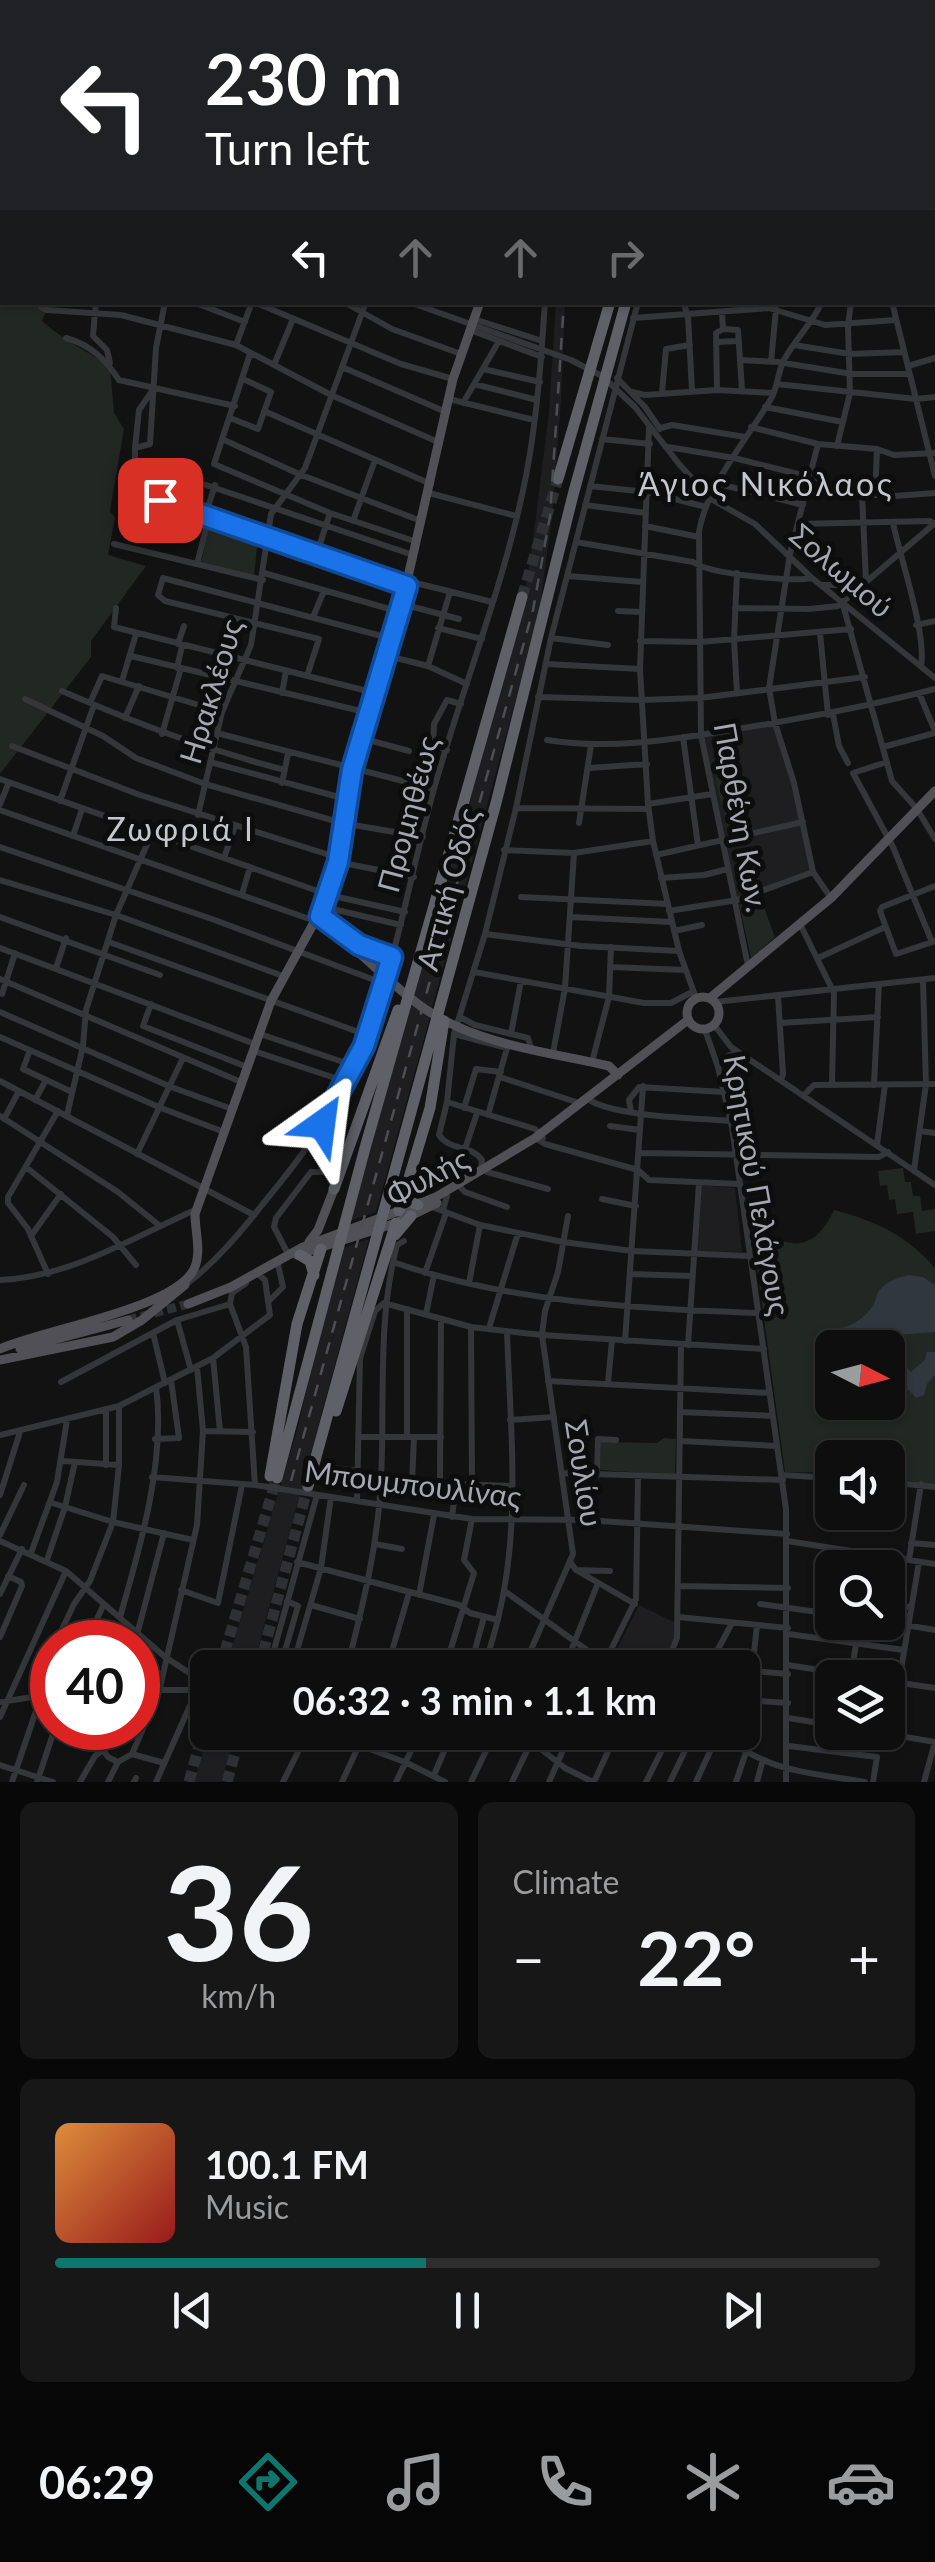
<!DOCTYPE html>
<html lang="en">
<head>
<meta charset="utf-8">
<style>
	:root { --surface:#0e0e0e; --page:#171717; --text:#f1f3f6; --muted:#9b9c9e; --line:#2e2e2e; --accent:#0f766e }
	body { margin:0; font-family:Lato,sans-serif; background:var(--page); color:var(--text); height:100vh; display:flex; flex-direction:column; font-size:38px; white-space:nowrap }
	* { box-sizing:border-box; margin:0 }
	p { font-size:32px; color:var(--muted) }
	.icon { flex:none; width:55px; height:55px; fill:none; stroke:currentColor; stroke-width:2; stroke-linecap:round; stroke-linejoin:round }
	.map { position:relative; height:1782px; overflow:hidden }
	.panel { display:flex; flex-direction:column; gap:20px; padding:20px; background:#080808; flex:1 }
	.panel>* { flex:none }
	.guide { position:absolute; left:0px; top:0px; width:935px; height:305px; box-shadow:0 2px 8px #0004,0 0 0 2px var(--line); background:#202124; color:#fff; overflow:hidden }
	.needle { width:65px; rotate:96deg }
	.fabs { position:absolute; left:815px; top:1330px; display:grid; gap:20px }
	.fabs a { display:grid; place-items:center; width:90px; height:90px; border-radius:15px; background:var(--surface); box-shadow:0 2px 8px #0004,0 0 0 2px var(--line); font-size:50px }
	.speed { position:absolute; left:30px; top:1620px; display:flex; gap:20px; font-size:50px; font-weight:700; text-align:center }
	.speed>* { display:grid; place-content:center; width:130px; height:130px; border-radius:50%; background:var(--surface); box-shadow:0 2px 8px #0004,0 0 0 2px var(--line); line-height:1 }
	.speed .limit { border:15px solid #d22; background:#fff; color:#111 }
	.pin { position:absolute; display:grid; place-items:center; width:85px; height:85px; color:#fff; margin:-42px; border-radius:20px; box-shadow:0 5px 15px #0006 }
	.me { position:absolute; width:110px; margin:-55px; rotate:31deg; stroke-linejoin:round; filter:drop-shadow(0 0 8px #0008) }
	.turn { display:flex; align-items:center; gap:35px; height:210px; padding:0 40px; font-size:45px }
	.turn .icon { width:130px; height:130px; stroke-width:2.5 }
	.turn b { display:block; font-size:70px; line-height:85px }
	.lanes { display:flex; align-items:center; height:95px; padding:0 40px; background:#0003; justify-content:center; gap:50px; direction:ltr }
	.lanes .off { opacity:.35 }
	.big { font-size:75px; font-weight:700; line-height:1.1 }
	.panel .card { flex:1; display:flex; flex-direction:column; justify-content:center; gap:15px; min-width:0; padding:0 35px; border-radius:15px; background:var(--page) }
	.panel .dial { align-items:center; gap:0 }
	.dial b { font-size:130px; line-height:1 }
	.song { display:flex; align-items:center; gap:30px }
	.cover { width:120px; height:120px; border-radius:15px; background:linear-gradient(135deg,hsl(30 70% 55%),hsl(0 70% 35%)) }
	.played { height:10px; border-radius:5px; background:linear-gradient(90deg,var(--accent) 45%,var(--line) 45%) }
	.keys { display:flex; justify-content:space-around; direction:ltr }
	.heat { display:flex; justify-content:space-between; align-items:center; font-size:55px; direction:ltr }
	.panel .tiles { flex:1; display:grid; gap:20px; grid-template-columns:1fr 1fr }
	.card:last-child { grid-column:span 2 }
	.trip { position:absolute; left:190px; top:1650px; width:570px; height:100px; border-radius:15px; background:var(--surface); box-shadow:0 2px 8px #0004,0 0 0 2px var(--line); font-weight:700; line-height:100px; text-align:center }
	.dock { display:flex; height:160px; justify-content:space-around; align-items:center; background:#060606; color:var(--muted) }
	.dock .icon { width:70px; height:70px }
	.dock .on { color:var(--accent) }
	.dock b { font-size:45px; color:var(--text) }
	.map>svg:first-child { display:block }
</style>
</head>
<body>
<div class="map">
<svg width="935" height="1782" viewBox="0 0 935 1782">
	<rect width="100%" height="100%" fill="#121213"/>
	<path fill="#1e1e20" d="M590,0h345v186h-2l-1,-184h-342z
		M556,303h9l-4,98 -9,115 -13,98 -107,394 -18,-12 104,-367 13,-73 18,-144z
		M775,723l20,65 17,84 -76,27 -35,-164z
		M412,1004l18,13 -54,195 -29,10z
		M701,1185l34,3 7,64 -45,-1z
		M369,1239l-116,428 -27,1 71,-238 43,-181z
		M639,1605l37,18v15l-13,29h-45l-8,-4z
		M208,1733h28l-15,49h-27z"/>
	<path fill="#212722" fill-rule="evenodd" d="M0,275l2,27 32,1 12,9 -4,9c21,19 44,29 68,46l4,46 10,16 -14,82 5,7 -7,37 38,11 -55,75v16l-91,117z
		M215,522l43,16 -4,38 -53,-14 9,-38z
		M736,773l15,56 -22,6 -14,-57z
		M760,897l15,40 -24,21 -12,-54z
		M903,1168l2,14h6l2,14h7l2,15 13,-2v22l-19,3 -3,-22 -16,2 -2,-15 -6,1 -2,-15 -7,1 -2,-15z
		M834,1210c41,11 73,25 101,58v217l-47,-8v-19h-56v15l-47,-1 -34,-248 6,-2c30,32 59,28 77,-12zM832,1348h56v54h-56z
		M664,1438l12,1 -1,36 -75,-5 1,-28 56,1z"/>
	<path fill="#31373e" d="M908,1275l15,2 12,8v47l-39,3 -9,12 -55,1v20l-4,-2 3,-37c16,1 32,-9 42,-23 3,-5 3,-11 6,-15 7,-10 19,-13 29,-16z
		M927,1352h8v23l-8,9 -3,11 -8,3 -7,-8 -9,-1 -7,4 -5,-5v-24l2,4 16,-1 5,5 14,-12z"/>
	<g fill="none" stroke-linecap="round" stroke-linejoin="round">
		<path stroke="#2f3033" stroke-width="9" stroke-dasharray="9 4.5" stroke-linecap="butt" d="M128,1320l60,-16"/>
		<path stroke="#2f3033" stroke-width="11" stroke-dasharray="11 5.5" stroke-linecap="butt" d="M522,597l36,-118
			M220,1668l56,-188
			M259,1668l49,-182
			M189,1782l19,-69
			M227,1782l14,-50"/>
		<path stroke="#35363a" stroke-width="6" d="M304,0l11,2
			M425,0l11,2
			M833,0l5,2
			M368,2l1,-2
			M460,2l1,-2
			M559,2v-2
			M590,2v-2
			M609,2l1,-2
			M684,2l1,-2
			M692,2l1,-2
			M749,2l1,-2
			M762,2l1,-2
			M851,2v-2
			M0,17l2,-2
			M0,50l2,4
			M0,84l2,1
			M0,110l2,1
			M0,140l2,1
			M0,178l2,1
			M932,178l3,-1
			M932,194h3
			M0,207l2,1
			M0,252l2,1
			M932,292l3,-1
			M42,302l-1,5 6,3 74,5 115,30 95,50 107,47
			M96,302l-3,34 14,14 3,13
			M165,302l-9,46 -6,96 -15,4v13l278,94
			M193,302l52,20
			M254,302l147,62 52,15
			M344,302l48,27 69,25
			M409,302l162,58 31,16 33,31 44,57 32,35 44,25 57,54 123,100
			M683,302l5,14 4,75
			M892,302l43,174
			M633,318l136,-10 56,17 71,-5
			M474,319l68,22
			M723,329l15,1 4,60
			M470,330l72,27
			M66,338c25,7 39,21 53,42l116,26
			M716,342l23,-1
			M236,345l16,-43
			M794,345l56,9 54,-2
			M250,354l-36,110 116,49 87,29
			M740,360l38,2 74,12h57
			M771,362l5,-53
			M274,365l19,-46
			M908,366l27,-8
			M342,367l104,45
			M483,369l57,13
			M617,378l28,29 15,22
			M474,384l63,16
			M777,384l139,15 19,-2
			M717,390l-1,-57 7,-4 -1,-16
			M632,392l13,3 72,-5 56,3
			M662,392l4,-43 24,-4
			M449,399l85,21
			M463,403l36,-62
			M765,407l78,15
			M264,411l167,73
			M230,418l28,11 13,-37 -28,-13
			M751,427l67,17 59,5 17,6 41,-2
			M649,428l-9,241 8,135 5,37 26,110 17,47
			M661,428l11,-3 73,12
			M222,439l77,35 122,47
			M602,439l48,5
			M818,444l-28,110 -21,134 6,35 19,60 19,89 18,26
			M837,446l13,-53 -2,-67 3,-24
			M668,447l66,11 76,19 35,16 50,3 40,-3
			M135,448l4,-38 15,-22
			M719,484l84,21
			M590,486l57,6 59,15
			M429,493l87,23
			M862,494l4,87
			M875,495l2,-46
			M161,500l245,85
			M585,505l61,8
			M205,516l10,-31
			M353,521l22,-61
			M893,523c7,34 34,112 28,143
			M798,524l132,-3 4,3
			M645,526l54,11
			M576,542l117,20c15,12 99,20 119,16
			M114,544l149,36
			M317,553l13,-40
			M197,564l12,-47
			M264,573l136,39
			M737,573l-3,67 3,53
			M568,576l74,6
			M408,581l84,21
			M822,585h39
			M402,604l57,15
			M843,605l49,176 25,28 18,30
			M116,608l-2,19 261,66
			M735,608l74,1 29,-3 97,-83
			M618,611l23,1
			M313,617l11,-26
			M916,625l19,-4
			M438,628l44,11
			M820,633l8,82
			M551,638l57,7
			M640,641l60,1 151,-13
			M178,644l6,-18
			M131,656l238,57
			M388,656l40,10 39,18
			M546,664l94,5
			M428,666l22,-74
			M177,668l5,-22
			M307,676l12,-37 -154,-38 -7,-6 5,-17 230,61
			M122,681l14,-47
			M62,691c76,33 142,58 223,79
			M282,693l4,-22
			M919,693l16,38
			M538,697l103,3 59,-2 165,-21
			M25,699l78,37 33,22 69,26 137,39 81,14
			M90,703l12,-27 120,36
			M833,714l6,32 9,17
			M125,718l14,-32
			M217,733l217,56
			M162,734l19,-66
			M683,737l15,108
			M361,738l48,13
			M547,740c60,10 124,0 184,-10 69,-11 136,-23 204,-41
			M12,746l128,49 199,63
			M883,747l52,-14
			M447,750l-14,-5 1,-21 13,-24 14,4
			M210,762l136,37
			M887,762l-34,11 40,74 39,95
			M589,768l58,-4
			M0,779l329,116 76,17
			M282,783l6,-29
			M60,801l34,-96
			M0,804l9,-22
			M648,804l64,-10
			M516,808l132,1
			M0,810l315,111
			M198,815l24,-103 29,-67 20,-131 34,-46 61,-166
			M579,823l12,-78
			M73,836l9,-27
			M0,847l212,72 173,65
			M504,850l70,3 79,-12
			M656,855l147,-33
			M224,858l11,-32
			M338,862l76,15
			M661,878l43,-3 24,-6
			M0,880l116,35 167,61
			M242,894l8,-27
			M521,897l147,7
			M324,907l77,18
			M669,911l68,-11 76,-28
			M320,916l39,29 33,12
			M0,917l160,58
			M570,917l102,5
			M800,924l34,69 -2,92
			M674,931l28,-6
			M485,934l96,12 98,5
			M935,941l-39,13 -16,-43 2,-4 53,-21
			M109,942l258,93
			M0,948l255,96
			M818,958l67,-31
			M748,966l-47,-231 -2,-203c7,-46 50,-95 73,-135 6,-12 6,-26 12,-37 11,-21 28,-36 38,-58
			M610,967l75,3
			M56,968l10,-30
			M474,972l170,31h27l21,-11
			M0,979l241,103
			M2,994l13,-41
			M778,996l5,78 -2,6
			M715,1002l220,-24
			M151,1004l-8,22 104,41
			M0,1012l171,75 61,22
			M460,1017l15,8 53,13 3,10
			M780,1023l98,-6
			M714,1025l17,22 204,138
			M705,1030l13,37 14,60 54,382v273
			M260,1034l95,32
			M454,1034l53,14 -19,67
			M511,1034l10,-53
			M0,1037l161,71 63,24
			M30,1050l-7,19 49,23
			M254,1051l93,31
			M553,1053l12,-65 9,-135
			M592,1062l17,-65 2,-50
			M718,1067l8,-10 11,-5
			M500,1077l79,26
			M0,1081l254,134
			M874,1085l5,-101
			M804,1095l10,-10 121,-1
			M588,1099c25,18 109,19 142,22
			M35,1100l11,-20
			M447,1102l88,27 8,9
			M464,1108l12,-39 25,3
			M631,1111l-2,-11 10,-13 85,5
			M67,1115l16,-69 3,-36 30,-95 36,-82
			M0,1116l118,76 42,34
			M4,1119l15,-28
			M610,1126l30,4
			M920,1131l15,2
			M535,1138l10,6 93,26 11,10 91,4
			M877,1145l8,-60
			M465,1149l12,-36
			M639,1153l240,4 9,-5
			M137,1154l46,-96
			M26,1167l87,70 23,28
			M481,1169l1,-9c-10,-15 -32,-9 -43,-25l8,-33 7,-68 31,-100 31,-126 35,-170 87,-336
			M914,1170l12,-86 -3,-104
			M487,1172l61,17
			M461,1188l4,4 42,15
			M602,1199l34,7
			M432,1207l48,18 83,17 69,9 117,5
			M443,1210l4,-14
			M31,1236l30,-42
			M288,1254l-14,-27 2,-9 35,-46h16l7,11
			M393,1262c117,41 242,46 365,51
			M425,1273l21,-60
			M48,1274l-20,-45 -20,-26v-6l50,-86
			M630,1274l62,2
			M0,1280c70,-3 132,-42 195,-70
			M189,1282c28,-21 52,-50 73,-77 40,-48 79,-101 102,-159 32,-84 46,-171 70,-257 29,-104 71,-206 92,-313 11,-57 15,-115 19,-174
			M469,1283l11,-58
			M270,1300l13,-13 -6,-27
			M384,1303l87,24 71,8 222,14
			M230,1304l16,43 9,138
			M230,1304l2,-11 14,-10
			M426,1314l8,-39
			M177,1320l14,50
			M471,1327l1,158
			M489,1328l29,-95
			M153,1333l12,50
			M625,1341l18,-255
			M688,1345l11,-162
			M213,1358l7,73
			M548,1381l222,12
			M61,1382l116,-62 53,-16
			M608,1383l4,-43
			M106,1410v55
			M680,1412l93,4
			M510,1420l44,-3
			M203,1431l50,1
			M0,1435l119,-29 94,-48 57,-43 -5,-35 -6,-5
			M361,1437h80
			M407,1437v-128
			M155,1439l24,-1 -8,-58
			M681,1441l96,5
			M63,1461l56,4
			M324,1467l35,4
			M563,1473l220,7
			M597,1475l1,-36 18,1
			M782,1475l50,3
			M152,1477l103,8 217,34 114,1 201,14
			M381,1481l131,5
			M888,1482l47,5
			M412,1483l2,-46
			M440,1485l1,-166
			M0,1495l20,-63
			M357,1501l3,-143 15,-47 9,-8
			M52,1503l61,19 80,18
			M452,1517l4,-32
			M0,1535l24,-50
			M0,1541l66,30 99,86 43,28
			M787,1541l148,23
			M911,1543l24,2
			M375,1544l27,5
			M31,1553l26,-71 10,-62
			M47,1560l18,-53 10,-45
			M909,1560l12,-76
			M297,1562l162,43 11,8 28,7
			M571,1563l5,7 59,34
			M864,1568l2,-13
			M577,1570l33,1
			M678,1586l110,2
			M181,1590l37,13 24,-118
			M506,1592l106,76
			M0,1594l22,-45
			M419,1595l15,-80
			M760,1604l72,10
			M311,1605l49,14
			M888,1605l22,2
			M120,1617c20,-69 46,-157 36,-230
			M678,1617l110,11
			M888,1622l47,8
			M788,1634l116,16
			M0,1637l22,-51 -1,-4 -13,-6
			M56,1642l18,-38 16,-23 23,-59 6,-57v-59
			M86,1642l18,-38
			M135,1642l29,-109
			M390,1658l37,10
			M788,1665l80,13
			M269,1668l48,-173
			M280,1668l18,-62 -11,-5
			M292,1668l29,-100 10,-71
			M347,1668c16,-63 31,-123 34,-188 4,-79 -4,-159 16,-235l7,-4
			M387,1668l22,-75
			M445,1668l29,-95 -10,-13 8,-41
			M470,1668l14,-51
			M483,1668c42,-111 28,-221 24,-337
			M523,1668l50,-114 -31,-219 3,-24 13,-39 10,-56
			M564,1668l34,-85
			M602,1668l34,-69 2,-122
			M665,1668l12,-30 4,-294
			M708,1668l24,-45
			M742,1670l46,4
			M752,1671l5,-46
			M851,1676l5,-32
			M888,1681l47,7
			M899,1682l20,-120
			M138,1690h59
			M742,1700l46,3
			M0,1702l52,-8
			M0,1717l66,-146
			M788,1718l44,7
			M87,1728l21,29 10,5
			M325,1732l82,31 38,19
			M716,1732c56,41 84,39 149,50
			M877,1732l58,10
			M532,1742l33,26 28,14
			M789,1746l88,11 -4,25
			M841,1753l2,-21
			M132,1754l32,9
			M0,1765l53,17
			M434,1775l14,-33 9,-10
			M12,1782l26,-77 -3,-17 17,-39
			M37,1782l18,-54
			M80,1782l15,-26 19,-14 6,-14
			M108,1782l10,-20 14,-8 27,-62 38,-167 6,-94 -6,-64
			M134,1782l2,-4
			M156,1782l45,-101
			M283,1782l25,-50
			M342,1782l23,-50
			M396,1782l24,-50
			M471,1782l24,-50
			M512,1782l24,-50
			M549,1782l22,-50
			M594,1782l23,-50
			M646,1782l25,-50
			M670,1782l24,-50
			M696,1782l22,-48
			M736,1782l9,-27
			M757,1782l5,-19
			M924,1782l11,-40"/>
		<path stroke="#505056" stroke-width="9" d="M505,2v-2
			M317,922c40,23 70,61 108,87 53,36 124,43 184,57l9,9
			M687 1013a16 16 0 1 1 32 0a16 16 0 1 1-32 0Z
			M710,998l121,-100 104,-107
			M309,1242l9,-12 16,-41
			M297,1255l99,-32 41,-20
			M188,1304l43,-17 72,-40 133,-50 99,-59 153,-118
			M0,1349c41,-19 175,-40 194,-80 8,-17 1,-37 1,-55l76,-213 58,-106 9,-33 14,-93 48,-157 53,-233 27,-77
			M20,1349l108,-29
			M0,1360l113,-23 29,-17 43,-35"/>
		<path stroke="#606168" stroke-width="11" d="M714,2l1,-2
			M728,2l1,-2
			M558,479l52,-177
			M334,1189l64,-179
			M405,1189l3,12 10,4
			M399,1211l31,-103 14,-87
			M395,1235l16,-19
			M300,1255l10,6 4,14
			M336,1411l60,-188
			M270,1476l27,-152 24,-75
			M277,1478l88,-330 157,-551
			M308,1486l188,-683 77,-308 53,-193"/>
		<path stroke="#4e4f54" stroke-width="2.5" stroke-dasharray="12 10" stroke-linecap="butt" d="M578,2v-2
			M291,1481l242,-871 17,-94 14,-214"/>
	</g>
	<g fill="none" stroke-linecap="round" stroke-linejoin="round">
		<g stroke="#114b97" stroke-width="25">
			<path id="route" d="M160,500l247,86 -55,184 -14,92 -18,54 39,29 33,12 -28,89 -42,78"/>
		</g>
		<use href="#route" stroke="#1a73e8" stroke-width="18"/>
	</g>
	<g text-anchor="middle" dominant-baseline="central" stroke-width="10" stroke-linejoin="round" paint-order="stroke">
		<g font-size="30" fill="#a5a8b2" stroke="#0d0d0e">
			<text transform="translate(842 570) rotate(41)">Σολωμού</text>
			<text transform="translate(210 691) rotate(-73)">Ηρακλέους</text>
			<text transform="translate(407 814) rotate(-75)">Προμηθέως</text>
			<text transform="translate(742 817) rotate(80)">Παρθένη Κων.</text>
			<text transform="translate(447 889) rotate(-75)">Αττική Οδός</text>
			<text transform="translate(427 1176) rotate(-28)">Φυλής</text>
			<text transform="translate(758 1185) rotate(80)">Κρητικού Πελάγους</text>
			<text transform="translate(585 1473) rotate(81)">Σουλίου</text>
			<text transform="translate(413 1483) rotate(7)">Μπουμπουλίνας</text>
		</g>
		<g font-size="32" letter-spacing="2.5" fill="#c5c7cf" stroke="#0d0d0e">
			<text x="766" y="483">Άγιος Νικόλαος</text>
			<text x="181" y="828">Ζωφριά Ι</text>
		</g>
	</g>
</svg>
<div class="fabs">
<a><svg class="needle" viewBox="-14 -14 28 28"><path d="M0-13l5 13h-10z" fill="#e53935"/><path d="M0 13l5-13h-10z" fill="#9b9c9e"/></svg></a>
<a><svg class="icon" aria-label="sound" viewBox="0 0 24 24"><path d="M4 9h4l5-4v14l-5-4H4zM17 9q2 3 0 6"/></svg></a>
<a><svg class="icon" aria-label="search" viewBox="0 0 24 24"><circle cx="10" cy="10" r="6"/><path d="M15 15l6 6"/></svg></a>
<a><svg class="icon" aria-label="layers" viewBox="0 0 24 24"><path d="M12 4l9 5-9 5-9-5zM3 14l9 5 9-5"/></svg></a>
</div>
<div class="speed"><div class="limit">40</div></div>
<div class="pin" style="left:160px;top:500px;background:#d93025"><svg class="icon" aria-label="arrive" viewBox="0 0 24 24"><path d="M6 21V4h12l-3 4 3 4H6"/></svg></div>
<svg class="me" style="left:322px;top:1124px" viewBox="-20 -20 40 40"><path d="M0-17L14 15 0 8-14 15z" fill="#1a73e8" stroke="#fff" stroke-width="4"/></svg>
<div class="trip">06:32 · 3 min · 1.1 km</div>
<div class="guide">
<div class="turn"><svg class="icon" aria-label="left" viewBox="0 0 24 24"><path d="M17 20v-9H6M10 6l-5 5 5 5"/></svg><div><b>230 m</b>Turn left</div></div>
<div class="lanes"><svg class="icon" aria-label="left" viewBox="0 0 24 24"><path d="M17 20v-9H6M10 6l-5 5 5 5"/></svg><svg class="icon off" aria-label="ahead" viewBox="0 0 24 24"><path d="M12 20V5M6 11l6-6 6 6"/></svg><svg class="icon off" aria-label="ahead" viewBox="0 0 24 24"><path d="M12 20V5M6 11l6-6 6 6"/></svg><svg class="icon off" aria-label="right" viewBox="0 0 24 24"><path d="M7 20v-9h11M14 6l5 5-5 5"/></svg></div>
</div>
</div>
<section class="panel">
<div class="tiles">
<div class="card dial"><b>36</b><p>km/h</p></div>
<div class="card"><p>Climate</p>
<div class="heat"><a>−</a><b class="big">22°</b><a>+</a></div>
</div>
<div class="card">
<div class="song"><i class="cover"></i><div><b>100.1 FM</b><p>Music</p></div></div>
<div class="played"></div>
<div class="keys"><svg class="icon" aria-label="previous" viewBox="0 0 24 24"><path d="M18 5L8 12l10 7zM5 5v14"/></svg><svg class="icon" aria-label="pause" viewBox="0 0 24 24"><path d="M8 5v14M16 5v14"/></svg><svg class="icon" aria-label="next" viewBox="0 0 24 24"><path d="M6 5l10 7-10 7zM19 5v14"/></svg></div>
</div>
</div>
</section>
<nav class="dock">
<b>06:29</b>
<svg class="icon on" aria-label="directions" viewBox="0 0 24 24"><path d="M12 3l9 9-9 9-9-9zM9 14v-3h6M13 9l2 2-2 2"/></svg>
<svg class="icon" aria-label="music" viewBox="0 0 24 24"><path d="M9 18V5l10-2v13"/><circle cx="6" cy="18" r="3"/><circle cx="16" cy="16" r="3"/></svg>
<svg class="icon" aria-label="phone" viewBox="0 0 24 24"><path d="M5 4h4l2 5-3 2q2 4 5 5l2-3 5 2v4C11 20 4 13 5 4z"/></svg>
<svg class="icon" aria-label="climate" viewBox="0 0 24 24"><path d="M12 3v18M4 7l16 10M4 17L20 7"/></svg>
<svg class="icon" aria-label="car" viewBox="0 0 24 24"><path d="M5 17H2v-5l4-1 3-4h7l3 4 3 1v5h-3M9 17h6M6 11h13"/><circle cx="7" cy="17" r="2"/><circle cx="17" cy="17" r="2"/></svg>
</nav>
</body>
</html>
